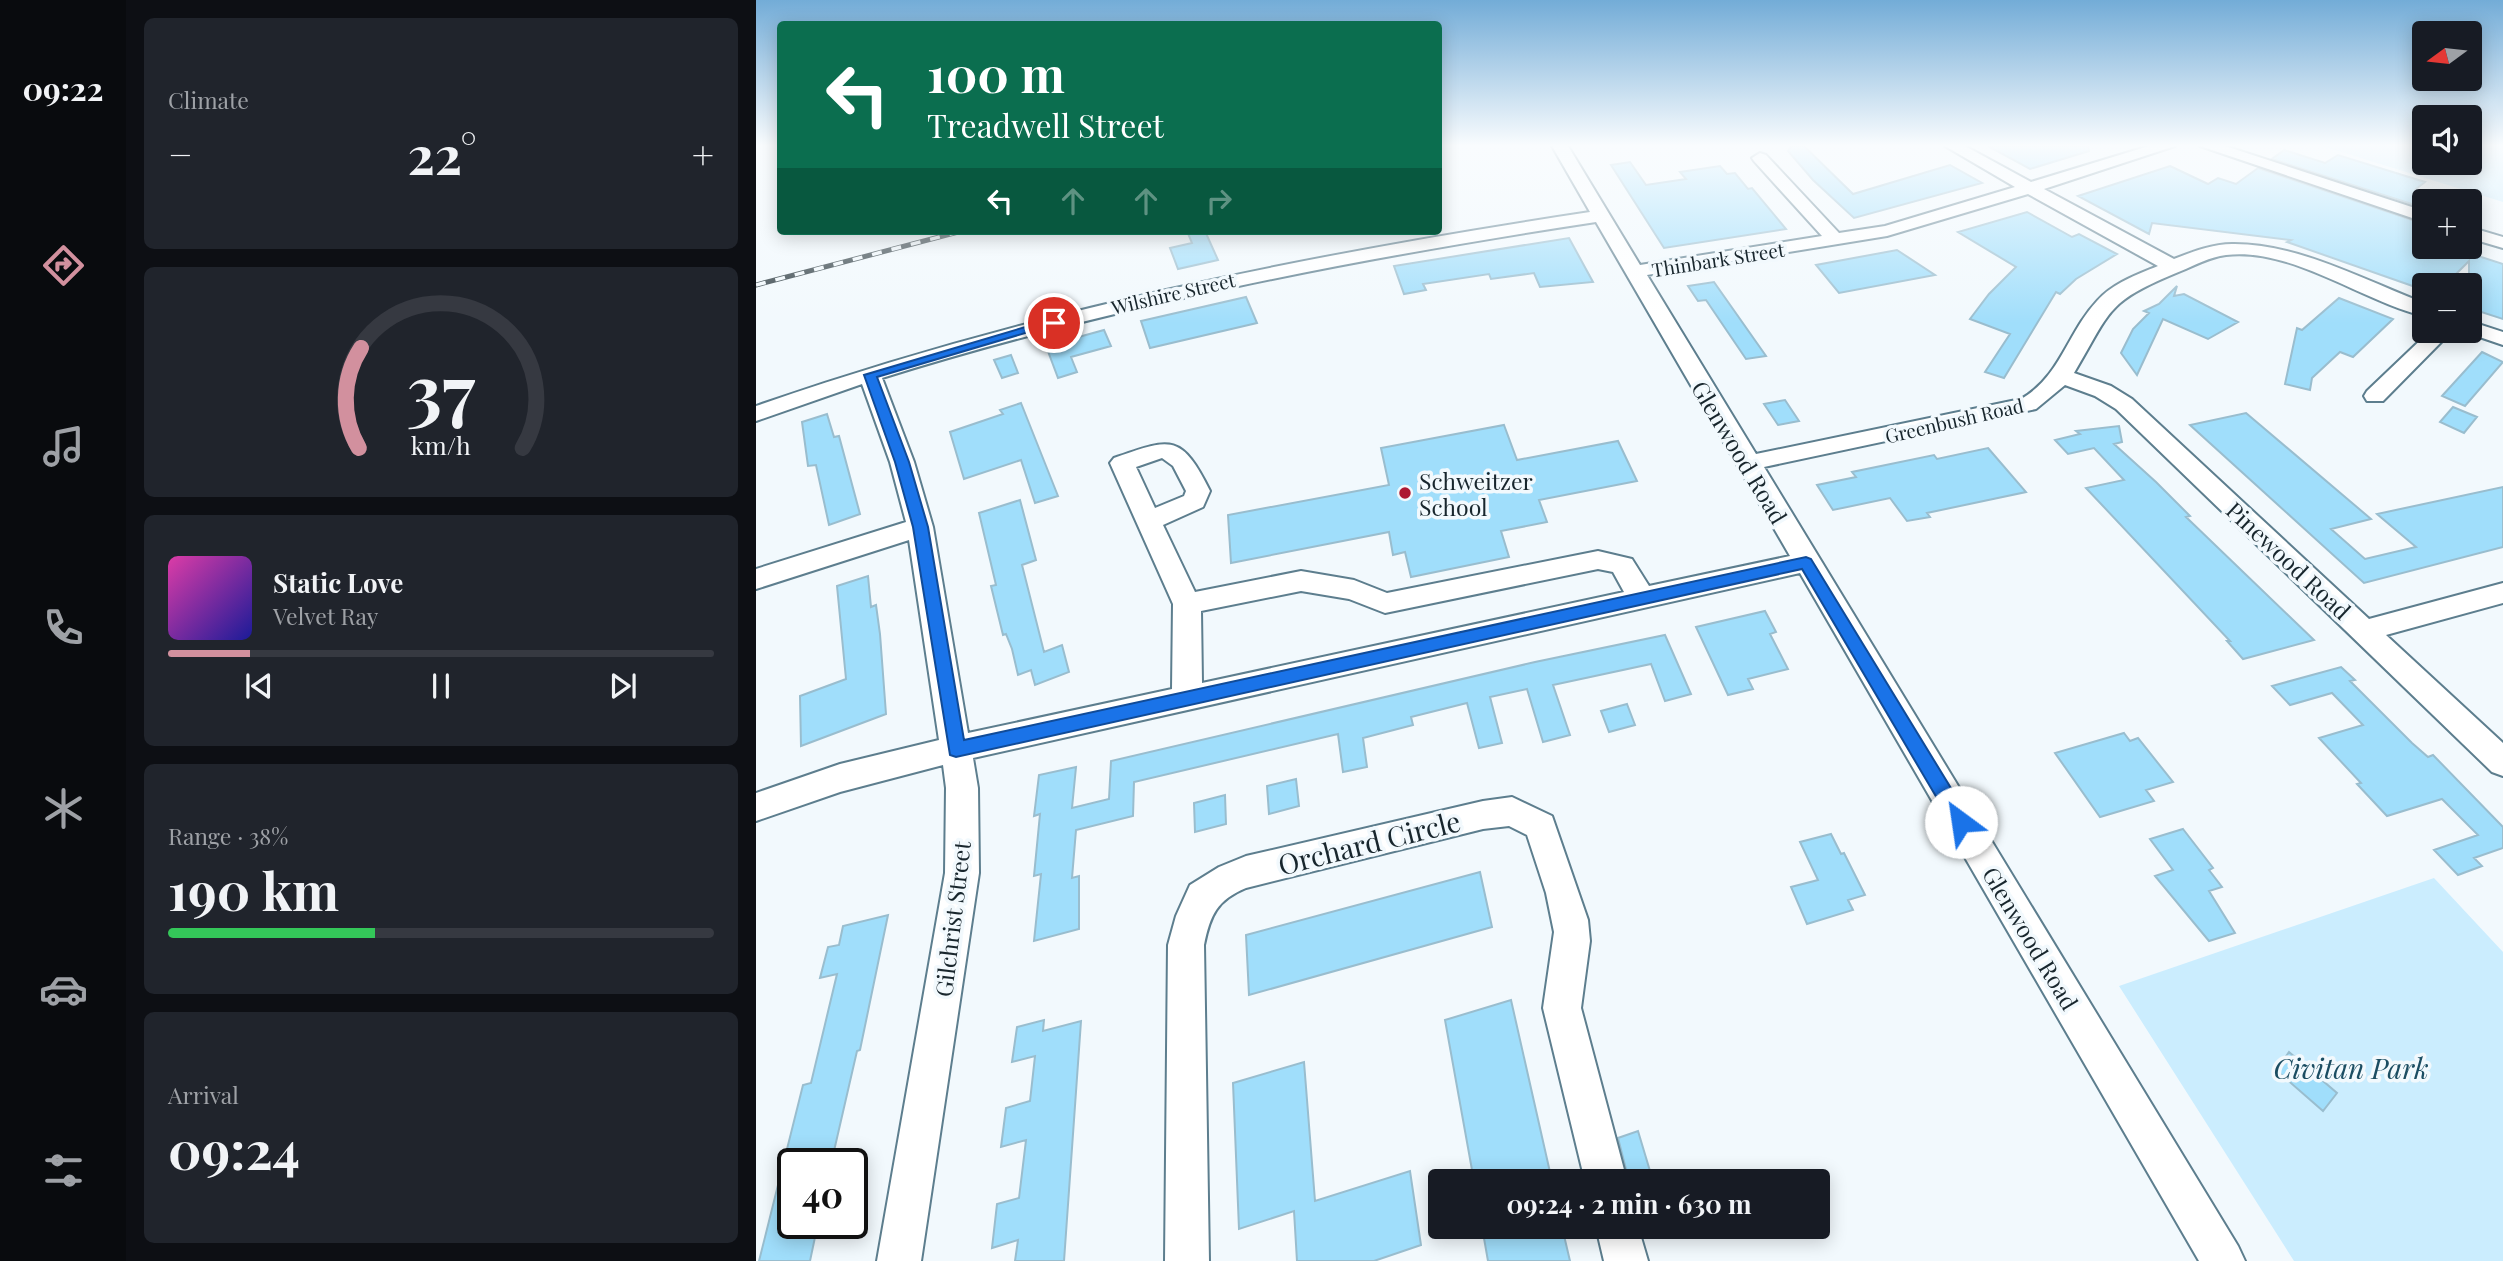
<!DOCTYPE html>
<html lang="en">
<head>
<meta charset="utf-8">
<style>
	:root { --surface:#171b24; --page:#20242c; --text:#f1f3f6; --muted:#9ea1a6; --line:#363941; --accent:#d2909e }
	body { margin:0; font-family:"Playfair Display",serif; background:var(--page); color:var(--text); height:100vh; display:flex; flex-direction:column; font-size:26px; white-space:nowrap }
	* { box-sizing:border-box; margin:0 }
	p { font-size:23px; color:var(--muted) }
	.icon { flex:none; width:38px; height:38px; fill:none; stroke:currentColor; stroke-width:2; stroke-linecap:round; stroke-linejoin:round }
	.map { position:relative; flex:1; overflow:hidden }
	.side { display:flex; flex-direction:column; gap:18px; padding:18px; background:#0d0f14; width:630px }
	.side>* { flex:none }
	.hud { position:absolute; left:21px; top:21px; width:665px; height:214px; border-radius:7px; box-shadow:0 4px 18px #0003; background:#0b6e4f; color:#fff; overflow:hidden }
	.needle { width:46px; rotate:255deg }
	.tools { position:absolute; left:1656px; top:21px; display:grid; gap:14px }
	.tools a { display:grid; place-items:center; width:70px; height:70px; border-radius:7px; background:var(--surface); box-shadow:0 4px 18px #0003; font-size:35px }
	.speed { position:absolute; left:21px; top:1148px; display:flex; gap:14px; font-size:35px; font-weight:700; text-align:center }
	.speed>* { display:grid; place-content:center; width:91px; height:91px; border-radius:50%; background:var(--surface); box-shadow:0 4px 18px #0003; line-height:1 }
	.speed .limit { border:4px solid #111; border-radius:10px; background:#fff; color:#111 }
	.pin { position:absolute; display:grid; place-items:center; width:60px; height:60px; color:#fff; margin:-30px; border:4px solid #fff; border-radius:50%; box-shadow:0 2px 7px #0007 }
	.me { position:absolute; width:77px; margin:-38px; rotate:329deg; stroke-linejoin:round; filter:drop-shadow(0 0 5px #0008) }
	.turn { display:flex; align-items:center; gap:24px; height:147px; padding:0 35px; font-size:32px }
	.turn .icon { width:91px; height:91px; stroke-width:2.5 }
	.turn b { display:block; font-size:49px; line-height:60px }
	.lanes { display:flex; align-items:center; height:66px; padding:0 35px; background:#0003; justify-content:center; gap:35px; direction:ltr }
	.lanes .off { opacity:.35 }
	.big { font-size:52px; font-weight:700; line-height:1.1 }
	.side .card { flex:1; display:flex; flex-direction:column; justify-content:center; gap:10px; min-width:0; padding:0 24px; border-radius:10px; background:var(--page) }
	.side .dial { align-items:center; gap:0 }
	.dial svg { height:182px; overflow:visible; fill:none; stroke:var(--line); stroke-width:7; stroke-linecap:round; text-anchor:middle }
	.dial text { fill:var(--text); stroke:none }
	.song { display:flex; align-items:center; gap:21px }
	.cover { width:84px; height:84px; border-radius:10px; background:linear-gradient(135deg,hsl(320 70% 55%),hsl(240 70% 35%)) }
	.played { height:7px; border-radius:4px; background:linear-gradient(90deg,var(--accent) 15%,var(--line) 15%) }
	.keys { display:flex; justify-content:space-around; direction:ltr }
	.heat { display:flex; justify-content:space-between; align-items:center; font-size:38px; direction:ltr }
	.charge { height:10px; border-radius:5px; background:linear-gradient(90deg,#34c759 38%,var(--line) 0) }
	.trip { position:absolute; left:672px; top:1169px; width:402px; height:70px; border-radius:7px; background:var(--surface); box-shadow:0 4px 18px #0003; font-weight:700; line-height:70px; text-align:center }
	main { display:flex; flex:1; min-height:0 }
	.menu { display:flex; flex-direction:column; width:126px; justify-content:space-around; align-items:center; background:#090b0e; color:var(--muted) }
	.menu .icon { width:49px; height:49px }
	.menu .selected { color:var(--accent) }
	.menu b { font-size:32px; color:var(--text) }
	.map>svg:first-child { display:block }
</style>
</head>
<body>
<main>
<nav class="menu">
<b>09:22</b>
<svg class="icon selected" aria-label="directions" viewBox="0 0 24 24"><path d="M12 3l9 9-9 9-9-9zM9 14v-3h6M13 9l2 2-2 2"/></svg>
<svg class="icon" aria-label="music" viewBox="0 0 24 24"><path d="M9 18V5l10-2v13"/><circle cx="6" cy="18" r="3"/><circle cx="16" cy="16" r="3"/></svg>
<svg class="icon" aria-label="phone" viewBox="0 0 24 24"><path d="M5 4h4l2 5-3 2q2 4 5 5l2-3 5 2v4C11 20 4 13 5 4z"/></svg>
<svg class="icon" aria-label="climate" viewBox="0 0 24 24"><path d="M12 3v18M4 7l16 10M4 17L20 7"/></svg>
<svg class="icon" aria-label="car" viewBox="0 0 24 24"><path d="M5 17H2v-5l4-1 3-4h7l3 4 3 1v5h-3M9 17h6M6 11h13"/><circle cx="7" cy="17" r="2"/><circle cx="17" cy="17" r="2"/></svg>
<svg class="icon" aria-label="filters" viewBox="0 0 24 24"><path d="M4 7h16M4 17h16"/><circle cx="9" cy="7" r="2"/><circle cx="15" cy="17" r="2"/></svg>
</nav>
<section class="side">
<div class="card"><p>Climate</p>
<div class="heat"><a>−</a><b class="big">22°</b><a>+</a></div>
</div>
<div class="card dial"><svg viewBox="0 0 100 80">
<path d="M14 69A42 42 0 1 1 86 69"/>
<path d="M14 69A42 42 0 0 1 15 25" stroke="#d2909e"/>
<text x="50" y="56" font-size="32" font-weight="700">37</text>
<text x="50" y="72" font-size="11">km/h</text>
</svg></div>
<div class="card">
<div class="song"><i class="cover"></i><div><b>Static Love</b><p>Velvet Ray</p></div></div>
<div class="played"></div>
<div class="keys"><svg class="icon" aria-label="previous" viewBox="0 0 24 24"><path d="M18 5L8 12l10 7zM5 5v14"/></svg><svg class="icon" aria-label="pause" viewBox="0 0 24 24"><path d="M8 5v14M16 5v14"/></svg><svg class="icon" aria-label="next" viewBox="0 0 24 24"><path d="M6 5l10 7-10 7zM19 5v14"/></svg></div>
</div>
<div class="card"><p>Range · 38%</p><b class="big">190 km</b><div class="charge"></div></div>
<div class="card"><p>Arrival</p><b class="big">09:24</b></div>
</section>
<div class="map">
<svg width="1747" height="1261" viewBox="0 0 1747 1261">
	<rect width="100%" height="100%" fill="#f2f9fd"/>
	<path fill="#cbedfe" d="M1566,146h102v17h45v-17h34v56z
		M1678,878l69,74v309h-209l-175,-275z"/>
	<path fill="#a0defb" stroke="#99bdce" stroke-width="2" d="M1036,146h12l49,48 97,-29 32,18 -128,35 -41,-38 -25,-29z
		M1232,146h100l1,5 -59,18z
		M1528,150l41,13 13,-8 87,27 -9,7 8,2v17l-152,-49z
		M874,162l16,23 40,-6 -6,-7 40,-6 7,8 8,-1 13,16 4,-1 34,41 -122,19 -53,-83z
		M1414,166l38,18 10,-6 18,6 22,-16 166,56v23h54l-6,7 31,10v55l-34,-11v-47l-24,24h-21v5l-137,-48 4,-2 -139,-17 -3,11 -71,-38z
		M1271,212l45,25 7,-3 38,20 -41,25 -16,15 -4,-2 -52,86 -19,-6 25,-38 -40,-15 19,-25 27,-27 -58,-35z
		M431,231h18l13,29 -40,9 -8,-21 22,-5z
		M813,238l24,44 -53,5 -6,-14 -43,6 -2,-5 -66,10 3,6 -22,4 -10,-28z
		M1141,250l38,25 -96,18 -23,-28z
		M958,282l52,74 -20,3 -40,-59 -8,1 -10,-15z
		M1421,286l-3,10 10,-2 54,28 -30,17 -45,-20 -26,56 -16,-22 12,-24 16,-16 -5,-2 15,-7z
		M490,297l11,26 -107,25 -9,-27z
		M1583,298l54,21 -40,38 -13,-5 -28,26 -2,12 -25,-6 12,-56 5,2z
		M348,330l7,16 -40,11 6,15 -19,6 -12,-32z
		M1726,352l21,10 -38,44 -23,-10z
		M255,355l7,18 -16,5 -8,-18z
		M1029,400l14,21 -21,4 -14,-21z
		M265,403l37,93 -23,7 -14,-43 -57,19 -14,-47 53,-18 -3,-4z
		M1697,407l24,10 -13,16 -24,-11z
		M1490,413l125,106 -40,10 34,30 51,-12 -39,-33 126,-27v60l-139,36 -174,-158z
		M71,414l7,23 5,-1 21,78 -31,11 -13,-60 -8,1 -6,-44z
		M748,425l13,35 101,-19 19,40 -98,19 8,22 -46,9 8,26 -98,20 -6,-25 -12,3 -4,-23 -158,31 -3,-48 161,-30 -8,-37z
		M1363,426l3,16 -8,2 42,38 34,34 -4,1 128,123 -71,19 -16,-18h3l-144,-153 38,-8 -30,-32 -26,6 -13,-14 25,-6 -4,-3z
		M1232,448l38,44 -99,21 3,4 -23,4 -17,-23 -57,12 -16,-25 39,-8 -4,-5 82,-17 3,4z
		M264,500l16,60 -14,5 22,87 18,-7 7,27 -34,13 -4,-15 -13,5 -6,-26 -6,-15 -3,1 -12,-49 5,-1 -17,-72z
		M112,576l3,31 5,-2 4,29 6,80 -85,32 -1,-50 46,-17 -9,-93z
		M1009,611l11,21 -6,2 18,35 -40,10 5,10 -25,6 -32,-68z
		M909,635l26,59 -26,7 -14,-37 -98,21 17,50 -27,7 -16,-53 -37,8 12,46 -23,5 -12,-45 -56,14 2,8 -50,13 4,29 -24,5 -5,-38 -204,48 -1,34 -57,14 -4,48 7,-2v53l-45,12 7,-67 -7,2 6,-62 -6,2 5,-41 37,-8 -4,41 37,-9 2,-38 424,-99z
		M1585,667l14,13 -5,1 62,62 16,14 5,-2 70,72v21l-29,10 8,8 -24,9 -24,-25 44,-15 -36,-36 -55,17 -30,-32 4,-1 -42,-45 44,-13 -31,-32 -42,12 -18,-19z
		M871,704l8,21 -26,7 -8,-21z
		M1368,733l6,8 8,-3 35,44 -27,8 8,11 -54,16 -45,-64z
		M540,779l3,27 -30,8 -2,-28z
		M469,795l1,29 -31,8 -1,-29z
		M1427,829l30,39 -4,2 13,17 -13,4 26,42 -26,8 -54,-65 18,-6 -23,-31z
		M1075,834l10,20 3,-1 21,42 -17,5 5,10 -46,14 -16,-37 27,-7 -18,-38z
		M724,872l12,55 -243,68 -3,-60z
		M132,915l-28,135 -3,1 -26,113h-38v59h25l-8,38h-51l44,-176 8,-2 26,-109 -17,4 8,-31 11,-2 4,-19z
		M755,1000l41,181h-78l-29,-161z
		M288,1020l-1,11 38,-10 -17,240h-49l3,-21 -26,8 5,-44 22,-6 7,-58 -25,7 5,-39 24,-7 5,-45 -23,6 5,-35z
		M1533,1052l48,41 -14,18 -47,-41z
		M548,1062l11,139 95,-30 11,74 -47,16h-77l-3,-50 -55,18 -6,-146z
		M882,1131l15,50h-24l-11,-43z
		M726,1227h80l8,34h-82z"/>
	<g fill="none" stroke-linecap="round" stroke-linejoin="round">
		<g stroke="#5d7e8e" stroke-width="4">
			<path id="minor" d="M796,146h16l72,119 182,-29 -68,-75 -2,-3 8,-5 6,2 73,78 46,-7 130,-39 -70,-41h20l66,36 118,-36h26l-131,43 130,70c18,-7 38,-15 58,-15 65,-1 132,36 192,59v13c-62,-15 -133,-69 -198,-61 -16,2 -31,10 -45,16 -75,31 -68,36 -107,102l37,13 21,13 237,220 134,-36v20l-117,32 117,108v33l-11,-4 -376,-363 -21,-13 -30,-11 -29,24 -272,58 474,779 7,15h-46l-399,-688 -827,185 5,30 1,85 -58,388h-44l68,-388 1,-85 -3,-23 -103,27 -84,29v-28l84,-29 99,-24 -30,-200 -153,49v-20l150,-47 -16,-60 -28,-78 -106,37v-15c273,-95 549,-151 834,-194zM1272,194l130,72c-22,9 -45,17 -61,35 -30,32 -36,75 -76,98l-265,55 -109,-179 240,-39zM840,222l194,334 -141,30 -17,-27 -34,-8 -211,42 -33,-13 -53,-9 -106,21 -32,-67 40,-18 7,-16c-29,-58 -39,-53 -96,-33l-4,5 63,141 -1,85 -204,44 -35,-206 -19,-65 -32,-84c234,-73 472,-119 714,-156zM406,458l11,8 13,25 -2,5 -29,12 -19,-41zM842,569l15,3 11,20 -422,91 -1,-72 100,-20 48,8 36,14z
				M1444,146h25l199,65v11z
				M1713,227l34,10v11l-34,-10z
				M1713,321l34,11v13l-41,-14h7z
				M1674,331h22l-69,70h-16l-3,-5 3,-5z
				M756,797l40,19 36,104 2,21 -9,67 46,173h-42l-42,-173 11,-76 -8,-39 -19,-58 -18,-9 -26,3 -237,59c-29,12 -36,27 -42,57l5,316h-44l3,-316 8,-29 14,-31 29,-18 27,-11 237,-55z
				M840,1227h42l10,34h-44z"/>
		</g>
		<use href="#minor" fill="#fff" fill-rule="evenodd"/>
		<g stroke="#2f3d43" stroke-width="5">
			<path id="rail" d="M0,285l206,-54"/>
		</g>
		<use href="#rail" stroke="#f2f9fd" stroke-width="3.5" stroke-dasharray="10" stroke-linecap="butt"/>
	</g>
	<linearGradient id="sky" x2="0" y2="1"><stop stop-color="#73acd7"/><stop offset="0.45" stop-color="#f9fcfe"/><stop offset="1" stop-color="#f9fcfe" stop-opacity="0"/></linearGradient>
	<rect width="1747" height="323" fill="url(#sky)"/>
	<path fill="#1a73e8" stroke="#114b97" stroke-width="2" d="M293,320l10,3 -182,54 32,85 19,65 36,213 842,-183 5,2 157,257 2,6 -2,5h-14l-152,-258 -846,188 -6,-2 -37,-228 -18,-65 -31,-87z"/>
	<circle fill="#ad1832" stroke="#f2f9fd" stroke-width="2.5" cx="649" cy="493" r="7"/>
	<g text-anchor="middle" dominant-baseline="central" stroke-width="7" stroke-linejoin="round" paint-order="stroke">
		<g font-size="19" fill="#18262d" stroke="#f2f9fd">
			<text transform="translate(962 259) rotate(-9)">Thinbark Street</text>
			<text transform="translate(417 293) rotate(-13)">Wilshire Street</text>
			<text transform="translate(1198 420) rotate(-13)">Greenbush Road</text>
		</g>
		<g font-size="23" fill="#18262d" stroke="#f2f9fd">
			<text transform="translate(984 452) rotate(59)">Glenwood Road</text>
			<text transform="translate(1533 560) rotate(43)">Pinewood Road</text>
			<text transform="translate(196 919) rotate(-83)">Gilchrist Street</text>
			<text transform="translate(1275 938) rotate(59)">Glenwood Road</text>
		</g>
		<g font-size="23" fill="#18262d" stroke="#f2f9fd" text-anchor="start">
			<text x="663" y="480">Schweitzer<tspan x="663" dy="26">School</tspan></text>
		</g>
		<g font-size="28" fill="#18262d" stroke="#f2f9fd">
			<text transform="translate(613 842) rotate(-14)">Orchard Circle</text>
		</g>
		<g font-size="28" font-style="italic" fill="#1b4d62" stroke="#f2f9fd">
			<text x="1595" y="1067">Civitan Park</text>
		</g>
	</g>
</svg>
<div class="tools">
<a><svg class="needle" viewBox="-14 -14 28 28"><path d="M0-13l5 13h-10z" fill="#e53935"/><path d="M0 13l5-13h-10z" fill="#9ea1a6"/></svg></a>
<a><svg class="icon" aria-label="sound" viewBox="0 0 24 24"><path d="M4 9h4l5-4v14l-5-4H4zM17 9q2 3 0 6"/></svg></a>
<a>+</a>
<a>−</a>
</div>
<div class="speed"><div class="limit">40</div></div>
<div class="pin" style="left:298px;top:323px;background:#d93025"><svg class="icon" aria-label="arrive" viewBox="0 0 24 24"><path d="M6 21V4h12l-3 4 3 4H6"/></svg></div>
<svg class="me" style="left:1205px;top:822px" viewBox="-20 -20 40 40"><circle r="19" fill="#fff"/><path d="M0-13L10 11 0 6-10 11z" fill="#1a73e8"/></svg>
<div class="trip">09:24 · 2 min · 630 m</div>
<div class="hud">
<div class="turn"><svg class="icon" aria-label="left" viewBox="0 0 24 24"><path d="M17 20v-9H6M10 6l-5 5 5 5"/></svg><div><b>100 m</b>Treadwell Street</div></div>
<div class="lanes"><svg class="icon" aria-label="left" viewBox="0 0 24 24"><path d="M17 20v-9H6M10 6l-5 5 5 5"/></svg><svg class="icon off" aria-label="ahead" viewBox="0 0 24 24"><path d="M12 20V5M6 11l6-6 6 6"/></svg><svg class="icon off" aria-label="ahead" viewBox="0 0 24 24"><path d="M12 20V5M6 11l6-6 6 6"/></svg><svg class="icon off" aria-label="right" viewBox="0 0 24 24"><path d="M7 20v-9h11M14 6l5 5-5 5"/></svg></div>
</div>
</div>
</main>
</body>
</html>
